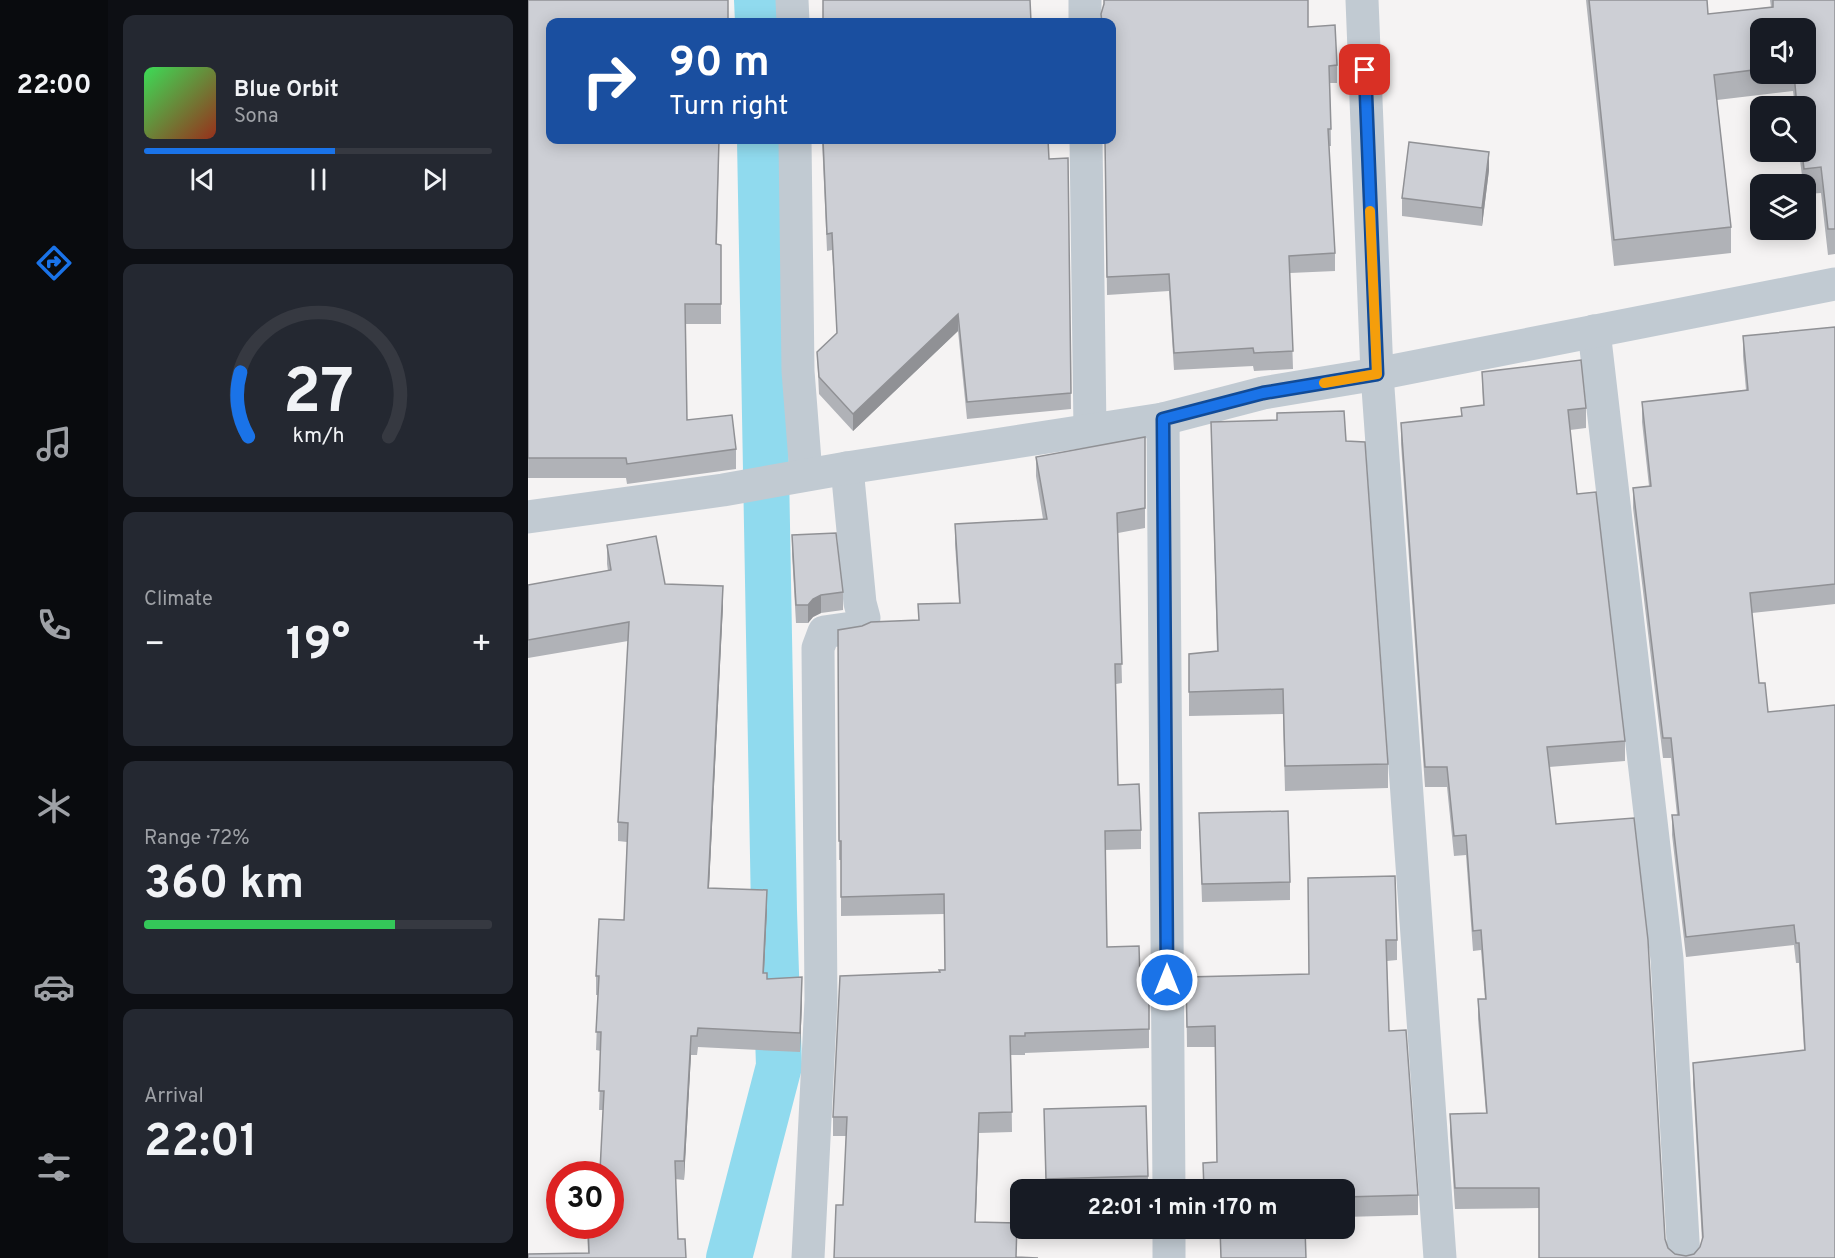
<!DOCTYPE html>
<html lang="en">
<head>
<meta charset="utf-8">
<style>
	:root { --surface:#171b24; --page:#242831; --text:#f1f3f6; --muted:#9ea1a6; --line:#363941; --accent:#1a73e8 }
	body { margin:0; font-family:Overpass,sans-serif; background:var(--page); color:var(--text); height:100vh; display:flex; flex-direction:column; font-size:22px; white-space:nowrap }
	* { box-sizing:border-box; margin:0 }
	p { font-size:20px; color:var(--muted) }
	.icon { flex:none; width:33px; height:33px; fill:none; stroke:currentColor; stroke-width:2; stroke-linecap:round; stroke-linejoin:round }
	.map { position:relative; flex:1; overflow:hidden }
	.side { display:flex; flex-direction:column; gap:15px; padding:15px; background:#0d0f14; width:420px }
	.side>* { flex:none }
	.hud { position:absolute; left:18px; top:18px; width:570px; height:126px; border-radius:12px; box-shadow:0 3px 15px #0003; background:#1a4fa0; color:#fff; overflow:hidden }
	.controls { position:absolute; left:1222px; top:18px; display:grid; gap:12px }
	.controls a { display:grid; place-items:center; width:66px; height:66px; border-radius:12px; background:var(--surface); box-shadow:0 3px 15px #0003; font-size:30px }
	.speed { position:absolute; left:18px; top:1161px; display:flex; gap:12px; font-size:30px; font-weight:700; text-align:center }
	.speed>* { display:grid; place-content:center; width:78px; height:78px; border-radius:50%; background:var(--surface); box-shadow:0 3px 15px #0003; line-height:1 }
	.speed .limit { border:9px solid #d22; background:#fff; color:#111 }
	.pin { position:absolute; display:grid; place-items:center; width:51px; height:51px; color:#fff; margin:-26px; border-radius:12px; box-shadow:0 3px 9px #0006 }
	.me { position:absolute; width:66px; margin:-33px; rotate:0deg; stroke-linejoin:round; filter:drop-shadow(0 0 4px #0008) }
	.turn { display:flex; align-items:center; gap:21px; height:126px; padding:0 24px; font-size:27px }
	.turn .icon { width:78px; height:78px; stroke-width:2.5 }
	.turn b { display:block; font-size:42px; line-height:51px }
	.big { font-size:45px; font-weight:700; line-height:1.1 }
	.side .widget { flex:1; display:flex; flex-direction:column; justify-content:center; gap:9px; min-width:0; padding:0 21px; border-radius:12px; background:var(--page) }
	.side .dial { align-items:center; gap:0 }
	.dial svg { height:156px; overflow:visible; fill:none; stroke:var(--line); stroke-width:7; stroke-linecap:round; text-anchor:middle }
	.dial text { fill:var(--text); stroke:none }
	.song { display:flex; align-items:center; gap:18px }
	.cover { width:72px; height:72px; border-radius:9px; background:linear-gradient(135deg,hsl(130 70% 55%),hsl(10 70% 35%)) }
	.played { height:6px; border-radius:3px; background:linear-gradient(90deg,var(--accent) 55%,var(--line) 55%) }
	.keys { display:flex; justify-content:space-around; direction:ltr }
	.heat { display:flex; justify-content:space-between; align-items:center; font-size:33px; direction:ltr }
	.charge { height:9px; border-radius:4px; background:linear-gradient(90deg,#34c759 72%,var(--line) 0) }
	.trip { position:absolute; left:482px; top:1179px; width:345px; height:60px; border-radius:12px; background:var(--surface); box-shadow:0 3px 15px #0003; font-weight:700; line-height:60px; text-align:center }
	main { display:flex; flex:1; min-height:0 }
	.menu { display:flex; flex-direction:column; width:108px; justify-content:space-around; align-items:center; background:#090b0e; color:var(--muted) }
	.menu .icon { width:42px; height:42px }
	.menu .on { color:var(--accent) }
	.menu b { font-size:27px; color:var(--text) }
	.map>svg:first-child { display:block }
</style>
</head>
<body>
<main>
<nav class="menu">
<b>22:00</b>
<svg class="icon on" aria-label="directions" viewBox="0 0 24 24"><path d="M12 3l9 9-9 9-9-9zM9 14v-3h6M13 9l2 2-2 2"/></svg>
<svg class="icon" aria-label="music" viewBox="0 0 24 24"><path d="M9 18V5l10-2v13"/><circle cx="6" cy="18" r="3"/><circle cx="16" cy="16" r="3"/></svg>
<svg class="icon" aria-label="phone" viewBox="0 0 24 24"><path d="M5 4h4l2 5-3 2q2 4 5 5l2-3 5 2v4C11 20 4 13 5 4z"/></svg>
<svg class="icon" aria-label="climate" viewBox="0 0 24 24"><path d="M12 3v18M4 7l16 10M4 17L20 7"/></svg>
<svg class="icon" aria-label="car" viewBox="0 0 24 24"><path d="M5 17H2v-5l4-1 3-4h7l3 4 3 1v5h-3M9 17h6M6 11h13"/><circle cx="7" cy="17" r="2"/><circle cx="17" cy="17" r="2"/></svg>
<svg class="icon" aria-label="filters" viewBox="0 0 24 24"><path d="M4 7h16M4 17h16"/><circle cx="9" cy="7" r="2"/><circle cx="15" cy="17" r="2"/></svg>
</nav>
<section class="side">
<div class="widget">
<div class="song"><i class="cover"></i><div><b>Blue Orbit</b><p>Sona</p></div></div>
<div class="played"></div>
<div class="keys"><svg class="icon" aria-label="previous" viewBox="0 0 24 24"><path d="M18 5L8 12l10 7zM5 5v14"/></svg><svg class="icon" aria-label="pause" viewBox="0 0 24 24"><path d="M8 5v14M16 5v14"/></svg><svg class="icon" aria-label="next" viewBox="0 0 24 24"><path d="M6 5l10 7-10 7zM19 5v14"/></svg></div>
</div>
<div class="widget dial"><svg viewBox="0 0 100 80">
<path d="M14 69A42 42 0 1 1 86 69"/>
<path d="M14 69A42 42 0 0 1 10 36" stroke="#1a73e8"/>
<text x="50" y="56" font-size="32" font-weight="700">27</text>
<text x="50" y="72" font-size="11">km/h</text>
</svg></div>
<div class="widget"><p>Climate</p>
<div class="heat"><a>−</a><b class="big">19°</b><a>+</a></div>
</div>
<div class="widget"><p>Range · 72%</p><b class="big">360 km</b><div class="charge"></div></div>
<div class="widget"><p>Arrival</p><b class="big">22:01</b></div>
</section>
<div class="map">
<svg width="1307" height="1258" viewBox="0 0 1307 1258">
	<rect width="100%" height="100%" fill="#f5f3f3"/>
	<g fill="none" stroke-linecap="round" stroke-linejoin="round">
		<path stroke="#90daee" stroke-width="46" d="M229,0l1,22
			M201,1258l50,-192 -5,-155 -14,-771"/>
		<path stroke="#c1cad2" stroke-width="33" d="M264,0l1,22
			M557,0v22
			M834,0l15,374 63,884
			M267,140l3,231 8,103
			M558,140l4,290
			M1066,331l73,628 17,299
			M635,419l6,771
			M641,1228v30
			M280,1258l13,-258 -3,-352 6,-16 35,-5 5,-9 -4,-15 -13,-135"/>
		<path stroke="#c1cad2" stroke-width="33" d="M0,517l195,-27 124,-22 316,-49 100,-26 114,-19 458,-90"/>
	</g>
	<path fill="#b0b2b7" fill-rule="evenodd" d="M0,0l22,140h169l-2,104 4,1v79h-36l2,96 49,29v20l-109,15 -1,-6h-98z
		M1058,0h121l1,14 63,-7 -1,-7h65v254l-7,1 -7,-62 -15,1v-10h-3l-4,-32h7v-46h-11l-2,-15 -76,9 14,127v26l-117,13zM1233,28l45,46h-45z
		M576,4l204,23 29,38v18h-7l1,63h-2l6,107v18l-45,2 3,96 -39,2 -1,-5 -79,4 -5,-79 -62,4 -2,-155 7,-118h-11v-8z
		M294,140h226l1,19 19,-1 3,251 -104,10 -9,-88 -105,100 -34,-37 -2,-42 20,-18 -5,-84 -5,1z
		M961,170l-7,56 -80,-10v-18z
		M1307,327v277l-83,9 7,70 9,29 67,-7v553h-296v-50l-84,1 -5,-75v-20l36,-1 -8,-94v-20h7l-4,-49 -8,1 -7,-96 -12,1 -7,-69h-22l-24,-343v-21l60,-7v-8l22,-2 -1,-34 104,36v20l-16,2 7,64 48,247v20l-76,6 7,57 109,415 3,9 7,6 11,2 8,-2 6,-7 2,-6 -9,-158v-20l111,-13 -5,-87h-3l-2,-18 -108,12 -14,-122v-20h5l-6,-57h-8l-30,-250v-20l16,-2 -7,-64v-20l104,-12 -3,-34v-20z
		M683,422l135,19 42,323v24l-103,3 -2,-77 -94,2v-62l28,-3z
		M617,437v91l-27,5 4,150 -6,1 2,101 23,45v19l-36,1 2,97 33,32h9v69l-124,5v2h-14l1,77 -33,1 -145,125 9,-53 3,-69h-13v-19l107,-145 5,-2 -1,-56 -103,2v-56h-2l-1,-230 80,-10 41,-17 -4,-59v-20l88,-5 -7,-43v-19z
		M264,535l51,57v18l-22,3 -8,4 -5,6h-12l-4,-69z
		M79,545l58,39 58,21 -14,283 58,21 -3,64 3,5 35,22 -2,52 -102,-5 -1,8h-6l-7,125 -9,-1 -87,74 -1,-27h23l-10,-55 3,-61h-4l2,-59 -5,-1 2,-55h-2v-19l28,-56 3,-78 -9,-1v-19l10,-181 -100,17v-73l80,-14 -1,-7z
		M671,813l91,69v18l-88,2z
		M780,878l89,62v20l-10,1 2,70 29,164v20l-74,2v-27h-141v-27l14,-1 -2,-115h-28l-1,-70 123,-3z
		M516,1109l104,67v14h-102z
		M676,1228h101l-85,10h-16z"/>
	<path fill="#909195" d="M961,152v18l-7,56v-18z
		M430,314v17l-105,100v-17z
		M195,586v19l-15,302v-19z
		M293,595v18l-8,4 -5,6v-18l5,-6z
		M239,890v19l-4,83v-19z
		M274,981v19l-2,52v-19z
		M163,1036v19l-7,125v-19z
		M451,1113v20l-4,108v-19z"/>
	<path fill="#cdcfd5" stroke="#909195" stroke-width="1.5" d="M0,0h200v22h-178v118h169l-3,104 5,1v59h-36l2,116 45,-5 4,34 -109,15 -1,-6h-98z
		M295,0h207l1,22h-208z
		M576,0h204v27l27,-2 2,40 -8,1 2,63h-3l7,124 -46,3 4,95 -39,2 -1,-5 -79,5 -5,-79 -62,3 -2,-137h7v-118h-10l-1,-8 3,-10z
		M1061,0h118l1,14 65,-7v-7h62v229h-7l-7,-62 -17,2 -2,-17h4v-46h-9l-3,-32h12v-46h-45v41l-47,6 17,152 -117,13z
		M295,140h225l1,19 19,-1 3,235 -104,9 -9,-88 -105,100 -34,-37 -2,-25 20,-19 -5,-100 -5,1z
		M881,142l80,10 -7,56 -80,-10z
		M1307,327v257l-85,9 9,90h6l3,29 67,-7v553h-296v-70h-84l-5,-74 37,-1 -9,-114h8l-5,-69 -8,1 -7,-96 -12,1 -7,-69h-22l-24,-344 61,-7 -1,-8 23,-3 -2,-33 99,-12 5,48 -18,2 9,84 19,-2 29,249 -78,6 9,77 78,-6 14,122 17,299 3,9 7,6 11,2 8,-2 6,-7 3,-10 -10,-174 112,-13 -6,-107h-3l-2,-18 -108,12 -14,-122h7l-8,-77h-8l-30,-250 18,-2 -9,-84 106,-12 -5,-54z
		M816,411l2,30 19,1 23,322 -103,2 -2,-77 -94,3v-38l29,-3 -7,-229 66,-2v-7z
		M617,437v71l-28,5 5,151h-7l3,121 21,-1 2,46 -36,1 2,116 32,-1 1,33h9v50l-124,4v3h-15l2,76 -33,1 -4,109 42,1 -1,34 22,1h-204l2,-53h7l4,-88h-14l7,-141 100,-4 -1,-2h6l-1,-76 -103,3v-56h-2l-1,-211 24,-4 9,-4 48,-2 -1,-16 42,-1 -5,-79 92,-5 -11,-62z
		M308,533l7,59 -22,3 -8,4 -5,6h-12l-4,-70z
		M128,536l9,48 58,2 -15,302 59,2 -4,83h4v6l35,-2 -2,56 -102,-5 -1,8h-6l-7,125h-9l3,78h7l1,19h-158v-4l61,-1 -1,-27h22v-52h-24v-2l14,-1 4,-80h-5l2,-59h-5l3,-56h-3l3,-57 25,1 4,-97 -10,-1 11,-200 -101,18v-55l83,-15 -4,-25z
		M760,811l2,71 -88,2 -3,-71z
		M867,876l2,64h-11l3,91 17,-1 12,165 -74,2v-7h-140l-1,-27 14,-1 -2,-136 -28,1 -1,-50 123,-3 -1,-96z
		M618,1106l2,70 -102,3 -2,-70z
		M692,1228h85l1,30h-85z"/>
	<g fill="none" stroke-linecap="round" stroke-linejoin="round">
		<g stroke="#114b97" stroke-width="15">
			<path id="route" d="M639,980l-4,-561 100,-26 114,-19 -12,-304"/>
		</g>
		<use href="#route" stroke="#1a73e8" stroke-width="10"/>
		<path stroke="#f59e0b" stroke-width="10" d="M796,383l53,-9 -7,-163"/>
	</g>
</svg>
<div class="controls">
<a><svg class="icon" aria-label="sound" viewBox="0 0 24 24"><path d="M4 9h4l5-4v14l-5-4H4zM17 9q2 3 0 6"/></svg></a>
<a><svg class="icon" aria-label="search" viewBox="0 0 24 24"><circle cx="10" cy="10" r="6"/><path d="M15 15l6 6"/></svg></a>
<a><svg class="icon" aria-label="layers" viewBox="0 0 24 24"><path d="M12 4l9 5-9 5-9-5zM3 14l9 5 9-5"/></svg></a>
</div>
<div class="speed"><div class="limit">30</div></div>
<div class="pin" style="left:837px;top:70px;background:#d93025"><svg class="icon" aria-label="arrive" viewBox="0 0 24 24"><path d="M6 21V4h12l-3 4 3 4H6"/></svg></div>
<svg class="me" style="left:639px;top:980px" viewBox="-20 -20 40 40"><circle r="17" fill="#1a73e8" stroke="#fff" stroke-width="3"/><path d="M0-11L8 9 0 5-8 9z" fill="#fff"/></svg>
<div class="trip">22:01 · 1 min · 170 m</div>
<div class="hud">
<div class="turn"><svg class="icon" aria-label="right" viewBox="0 0 24 24"><path d="M7 20v-9h11M14 6l5 5-5 5"/></svg><div><b>90 m</b>Turn right</div></div>
</div>
</div>
</main>
</body>
</html>
